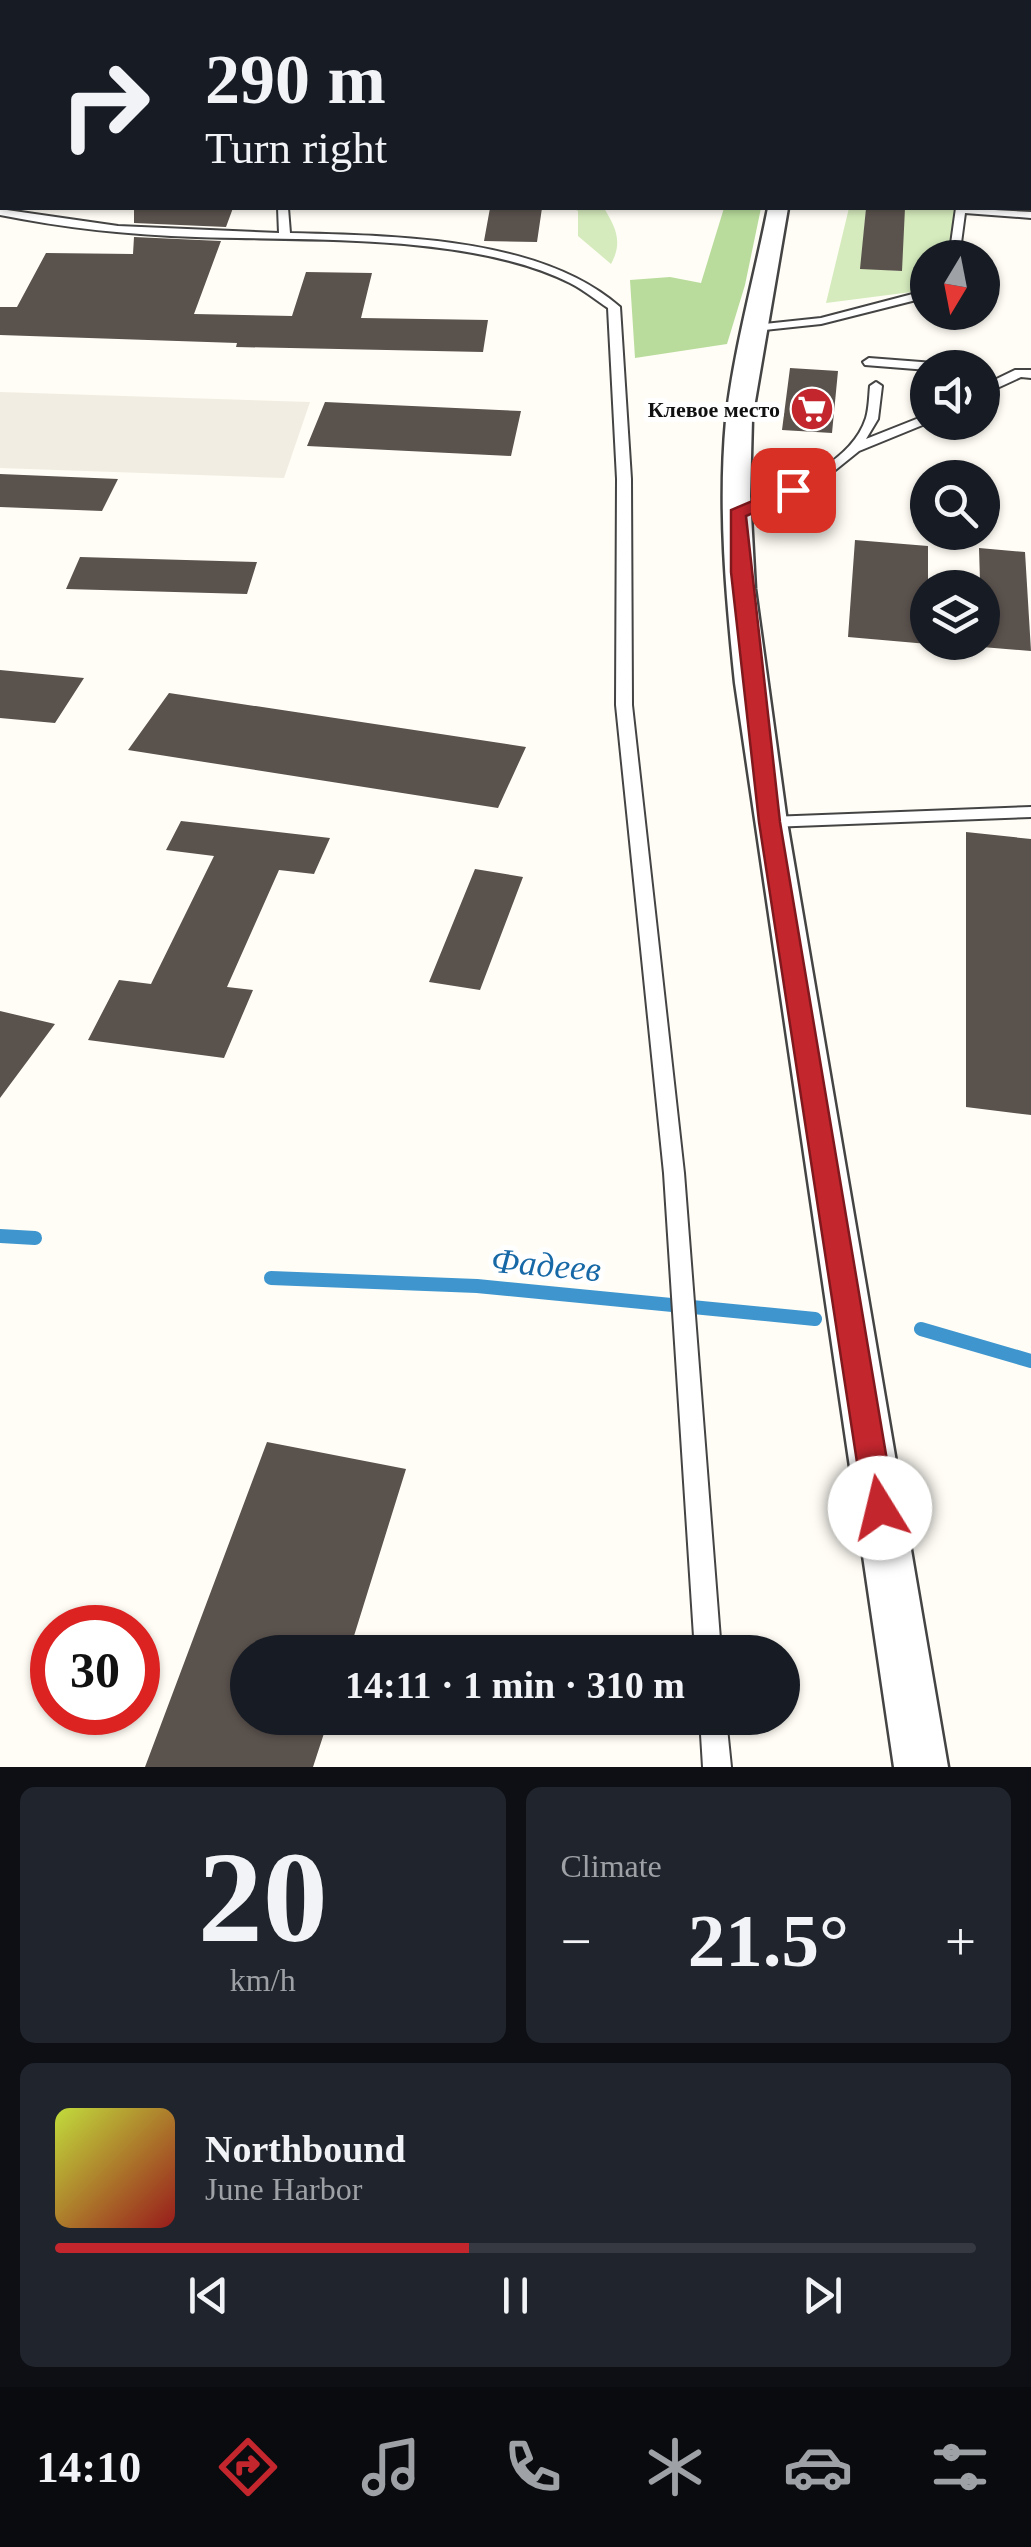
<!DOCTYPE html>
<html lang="en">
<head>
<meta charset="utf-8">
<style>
	:root { --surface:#171b24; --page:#20242c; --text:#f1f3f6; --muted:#9ea1a6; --line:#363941; --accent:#c4262e }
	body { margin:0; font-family:"Times New Roman",serif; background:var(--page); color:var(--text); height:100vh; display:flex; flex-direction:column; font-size:38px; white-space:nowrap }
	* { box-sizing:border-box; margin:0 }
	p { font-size:32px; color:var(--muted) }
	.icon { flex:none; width:55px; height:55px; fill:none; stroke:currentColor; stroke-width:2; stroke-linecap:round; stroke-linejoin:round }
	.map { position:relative; height:1767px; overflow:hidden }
	.side { display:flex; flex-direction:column; gap:20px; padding:20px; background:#0d0f14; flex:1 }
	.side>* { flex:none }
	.hud { position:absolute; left:0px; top:0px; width:1032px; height:210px; box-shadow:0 2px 8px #0004; background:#171b24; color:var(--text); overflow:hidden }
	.needle { width:65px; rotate:190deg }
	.controls { position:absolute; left:910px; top:240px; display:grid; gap:20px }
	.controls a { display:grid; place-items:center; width:90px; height:90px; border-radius:50%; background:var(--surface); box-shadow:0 2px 8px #0004; font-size:50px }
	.speed { position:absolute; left:30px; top:1605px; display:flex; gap:20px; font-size:50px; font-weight:700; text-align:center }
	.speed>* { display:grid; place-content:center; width:130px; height:130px; border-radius:50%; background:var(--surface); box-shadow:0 2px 8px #0004; line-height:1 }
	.speed .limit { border:15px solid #d22; background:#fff; color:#111 }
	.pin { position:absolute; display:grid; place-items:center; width:85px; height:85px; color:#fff; margin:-42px; border-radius:20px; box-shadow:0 5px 15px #0006 }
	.me { position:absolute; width:110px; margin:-55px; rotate:351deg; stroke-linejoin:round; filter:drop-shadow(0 0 8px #0008) }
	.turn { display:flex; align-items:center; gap:35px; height:210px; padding:0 40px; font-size:45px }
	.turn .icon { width:130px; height:130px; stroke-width:2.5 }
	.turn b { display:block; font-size:70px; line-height:85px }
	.big { font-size:75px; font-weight:800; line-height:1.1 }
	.side .card { flex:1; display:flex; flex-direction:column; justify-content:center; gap:15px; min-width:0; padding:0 35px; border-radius:15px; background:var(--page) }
	.side .dial { align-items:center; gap:0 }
	.dial b { font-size:130px; line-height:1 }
	.song { display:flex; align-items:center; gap:30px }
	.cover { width:120px; height:120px; border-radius:15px; background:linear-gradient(135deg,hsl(70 70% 55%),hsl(0 70% 35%)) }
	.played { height:10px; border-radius:5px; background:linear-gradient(90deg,var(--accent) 45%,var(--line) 45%) }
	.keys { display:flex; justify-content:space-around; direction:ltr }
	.heat { display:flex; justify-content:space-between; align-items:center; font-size:55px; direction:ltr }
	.side .tiles { flex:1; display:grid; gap:20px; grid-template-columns:1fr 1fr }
	.card:last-child { grid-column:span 2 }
	.trip { position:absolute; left:230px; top:1635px; width:570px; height:100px; border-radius:50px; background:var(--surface); box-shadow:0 2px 8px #0004; font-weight:800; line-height:100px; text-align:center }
	.menu { display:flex; height:160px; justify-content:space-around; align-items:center; background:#090b0e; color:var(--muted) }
	.menu .icon { width:70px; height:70px }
	.menu .selected { color:var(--accent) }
	.menu b { font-size:45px; color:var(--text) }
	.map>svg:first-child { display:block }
</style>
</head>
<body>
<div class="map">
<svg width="1031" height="1767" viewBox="0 0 1031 1767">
	<rect width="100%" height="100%" fill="#fffdf5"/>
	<path fill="#d5ebbd" d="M1031,200v15l-70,-5 -7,47 -26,1 -1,32 -101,13 23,-95h17l-5,60 40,3 3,-63h126z
		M573,208h31c12,20 19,34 7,56l-33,-28v-25z"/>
	<path fill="#b9dc9c" d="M724,208h37l-16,77 -18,59 -92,14 -5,-78 40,-3 31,6z"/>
	<path fill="#f1ede2" d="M0,392l310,10 -26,76 -284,-10z"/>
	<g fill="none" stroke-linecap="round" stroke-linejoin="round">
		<path stroke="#3f96cf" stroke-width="14" d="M0,1236l35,2
			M271,1278l206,8 338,33
			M921,1329l110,32"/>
	</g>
	<path fill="#5a524d" d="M134,208h99l-7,19 -92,-4z
		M490,208h52l-5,34 -53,-1z
		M866,208h39l-3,63 -42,-2z
		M134,237l87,4 -27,73 98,2 14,-44 66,1 -11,45 127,2 -5,32 -247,-5 1,-4 -237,-8v-28h17l29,-54 87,1z
		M790,368l48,3 -6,62 -50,-3z
		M325,402l196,9 -10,45 -204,-10z
		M0,474l118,5 -16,32 -102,-4z
		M855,540l73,6v98l-80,-7z
		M979,548l46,4 6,99 -49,-4z
		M80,557l177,5 -10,32 -181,-5z
		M0,670l84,8 -29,45 -55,-5z
		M169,693l357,54 -28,61 -370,-58z
		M181,821l149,17 -16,36 -35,-4 -52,117 26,3 -29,68 -136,-18 31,-60 32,4 63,-128 -48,-6z
		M966,832l65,7v276l-65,-8z
		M475,869l48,8 -43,113 -51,-8z
		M0,1011l55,13 -55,74z
		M267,1442l139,27 -57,183h-101v66h81l-16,49h-168z"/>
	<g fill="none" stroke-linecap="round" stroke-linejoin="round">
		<g stroke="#444" stroke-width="4">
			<path id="lane" d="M263,0h9l1,2h-8z
				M358,0h6l2,2h-9z
				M797,0l-5,2 -13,-1 1,-1z
				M814,0h9l2,2h-9z
				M1030,6h1v4h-1z
				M0,118h2v6h-2z
				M2,170v6l-2,1v-6z
				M278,208h10l2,25c102,3 249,3 330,74l11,172 1,226 52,468 37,479h-26l-31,-479 -48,-468 1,-226 -9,-171c-12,-8 -24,-18 -38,-25 -100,-50 -263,-42 -374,-46 -66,-2 -131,-9 -196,-22v-6l118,17 161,7z
				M956,208l75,4v6l-66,-5 -6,45h-10z
				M928,290v7l-107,27 -67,7 -6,-3 6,-3 67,-7z
				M869,358l78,6 6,4h-25v2l-63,-5 -2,-3z
				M1015,370h16v8l-10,-1 -39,18v-9z
				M876,382l6,4 -4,33 -12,20 58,-23 4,-1v7h2l-71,29 -41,33 -76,32h-10v-6c44,-18 118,-42 134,-92 3,-10 3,-22 4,-32z
				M1031,807v10l-261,10 -8,-5 8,-5z
				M700,1718h26l5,49h-28z"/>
		</g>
		<g stroke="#444" stroke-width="5">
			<path id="street" d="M768,208h20l-36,211 -2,77 5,93 32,233 161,945h-54l-159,-1084c-9,-87 -17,-175 -9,-263 8,-71 28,-141 42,-212z"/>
		</g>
		<g stroke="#333" stroke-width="4">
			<path id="secondary" d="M890,0h30l2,2h-30z
				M1030,31h1v14h-1z"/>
		</g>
		<use href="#lane" fill="#fff" fill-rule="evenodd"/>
		<use href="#street" fill="#fff" fill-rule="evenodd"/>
		<use href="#secondary" fill="#fff6b0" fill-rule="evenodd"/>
	</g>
	<path fill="#c4262e" stroke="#7f191e" stroke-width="2.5" d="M793,484l6,2v7l-53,23 34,306 115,686 -4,10 -11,4 -12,-4 -4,-10 -105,-686 -28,-250v-62z"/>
	<defs>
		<g id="supermarket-disc" transform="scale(2.25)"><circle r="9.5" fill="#c4262e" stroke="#fff"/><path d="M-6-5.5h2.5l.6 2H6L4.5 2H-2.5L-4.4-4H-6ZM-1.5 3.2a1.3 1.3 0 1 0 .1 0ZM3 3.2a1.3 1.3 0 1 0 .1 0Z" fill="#fff"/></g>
	</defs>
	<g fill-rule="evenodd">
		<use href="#supermarket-disc" x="812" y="409"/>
	</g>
	<g text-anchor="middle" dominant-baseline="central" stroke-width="10" stroke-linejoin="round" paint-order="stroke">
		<g font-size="22" font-weight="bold" fill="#111" stroke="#fff" text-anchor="end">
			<text x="780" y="409">Клевое место</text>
		</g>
		<g font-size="35" font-style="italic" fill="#1768a6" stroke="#fff">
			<text transform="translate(546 1265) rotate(5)">Фадеев</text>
		</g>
	</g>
</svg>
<div class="controls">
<a><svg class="needle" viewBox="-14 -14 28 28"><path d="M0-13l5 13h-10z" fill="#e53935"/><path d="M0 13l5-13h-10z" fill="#9ea1a6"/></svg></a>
<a><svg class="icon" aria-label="sound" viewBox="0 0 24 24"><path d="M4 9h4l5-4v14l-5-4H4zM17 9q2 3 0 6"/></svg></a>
<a><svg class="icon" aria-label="search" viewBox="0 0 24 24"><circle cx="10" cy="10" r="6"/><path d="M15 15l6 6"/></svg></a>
<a><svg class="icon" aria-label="layers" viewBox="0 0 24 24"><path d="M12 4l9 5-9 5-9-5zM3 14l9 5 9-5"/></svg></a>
</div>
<div class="speed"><div class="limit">30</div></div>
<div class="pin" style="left:793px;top:490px;background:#d93025"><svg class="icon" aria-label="arrive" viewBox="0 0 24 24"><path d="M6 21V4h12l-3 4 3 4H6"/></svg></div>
<svg class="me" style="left:880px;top:1508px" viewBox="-20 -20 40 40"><circle r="19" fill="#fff"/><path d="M0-13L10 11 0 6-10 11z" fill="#c4262e"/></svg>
<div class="trip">14:11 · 1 min · 310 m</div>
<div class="hud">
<div class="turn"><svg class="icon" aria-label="right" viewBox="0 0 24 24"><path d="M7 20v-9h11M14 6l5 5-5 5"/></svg><div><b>290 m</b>Turn right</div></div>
</div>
</div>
<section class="side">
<div class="tiles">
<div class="card dial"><b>20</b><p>km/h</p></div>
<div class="card"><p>Climate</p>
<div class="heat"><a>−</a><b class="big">21.5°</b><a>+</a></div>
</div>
<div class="card">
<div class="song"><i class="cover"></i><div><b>Northbound</b><p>June Harbor</p></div></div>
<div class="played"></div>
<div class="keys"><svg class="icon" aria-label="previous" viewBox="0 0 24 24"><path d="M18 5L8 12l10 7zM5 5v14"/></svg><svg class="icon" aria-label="pause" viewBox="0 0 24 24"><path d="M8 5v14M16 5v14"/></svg><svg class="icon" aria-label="next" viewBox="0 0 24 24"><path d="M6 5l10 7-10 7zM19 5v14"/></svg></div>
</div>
</div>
</section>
<nav class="menu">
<b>14:10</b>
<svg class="icon selected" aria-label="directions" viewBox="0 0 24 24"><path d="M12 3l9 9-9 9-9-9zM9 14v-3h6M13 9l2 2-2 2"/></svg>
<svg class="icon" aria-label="music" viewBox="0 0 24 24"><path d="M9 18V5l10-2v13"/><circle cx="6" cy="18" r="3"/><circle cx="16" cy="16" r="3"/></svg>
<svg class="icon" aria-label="phone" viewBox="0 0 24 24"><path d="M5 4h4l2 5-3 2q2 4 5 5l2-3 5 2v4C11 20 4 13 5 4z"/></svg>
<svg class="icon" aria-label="climate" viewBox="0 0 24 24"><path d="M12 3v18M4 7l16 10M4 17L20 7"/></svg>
<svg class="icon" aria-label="car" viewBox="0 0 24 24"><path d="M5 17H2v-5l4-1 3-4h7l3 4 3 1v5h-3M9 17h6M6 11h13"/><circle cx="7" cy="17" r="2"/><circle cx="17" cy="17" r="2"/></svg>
<svg class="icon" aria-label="filters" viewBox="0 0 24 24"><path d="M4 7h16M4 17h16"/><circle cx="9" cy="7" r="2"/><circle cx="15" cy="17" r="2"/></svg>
</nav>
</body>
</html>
